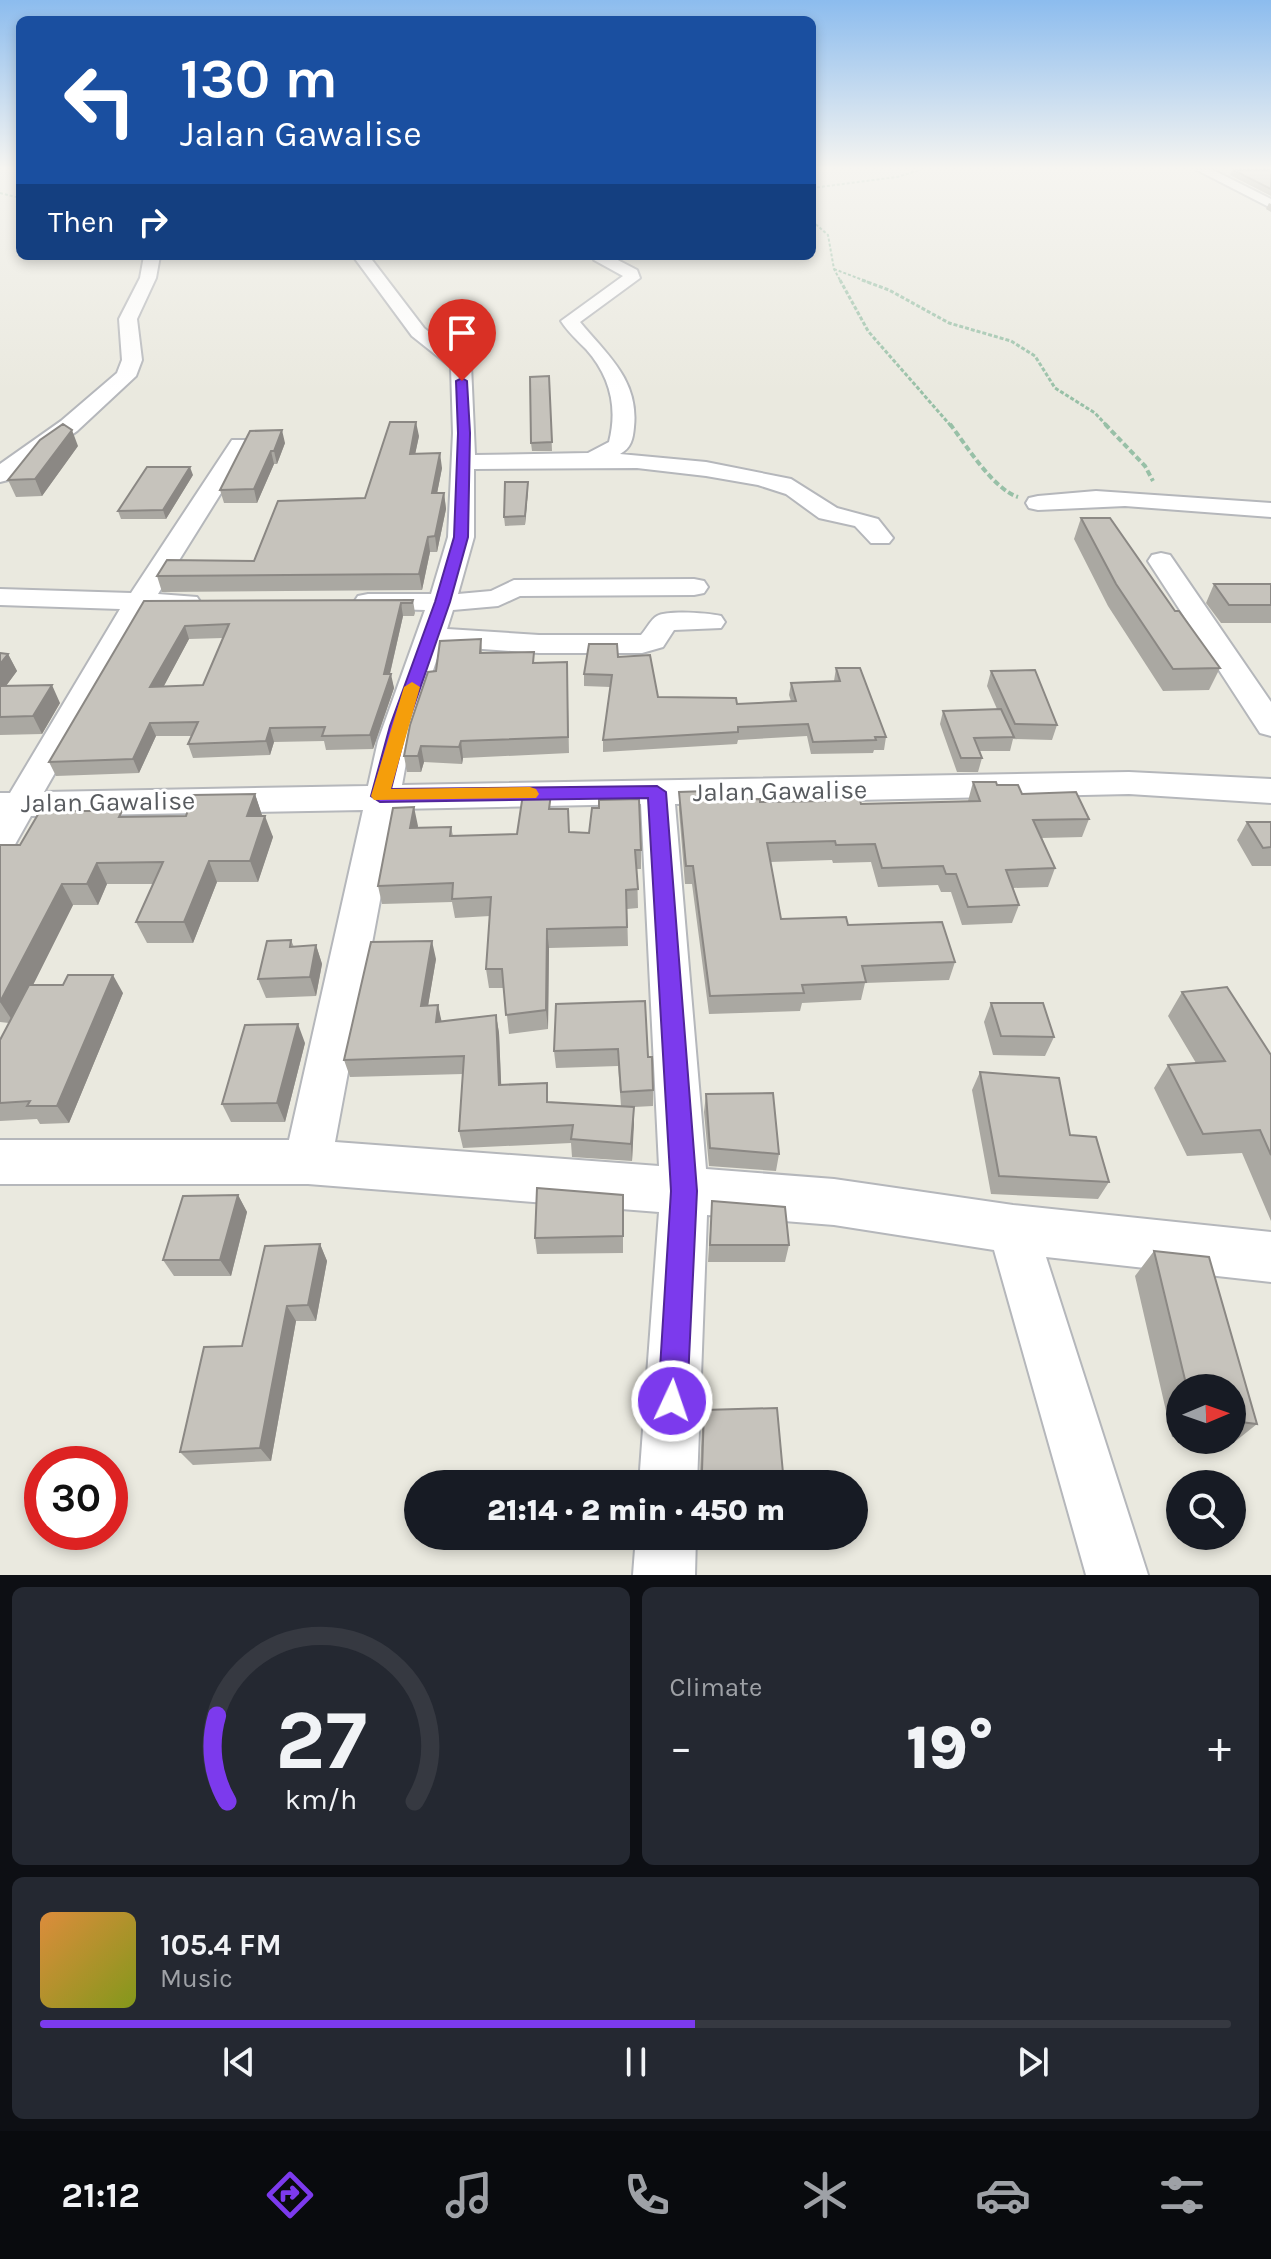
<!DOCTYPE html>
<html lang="en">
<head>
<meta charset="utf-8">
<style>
	:root { --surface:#171b24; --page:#242831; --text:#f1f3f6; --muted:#9ea1a6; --line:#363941; --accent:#7c3aed }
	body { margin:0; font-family:Karla,sans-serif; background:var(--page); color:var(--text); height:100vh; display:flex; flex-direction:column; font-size:30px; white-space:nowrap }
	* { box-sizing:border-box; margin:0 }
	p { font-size:26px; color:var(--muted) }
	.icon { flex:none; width:44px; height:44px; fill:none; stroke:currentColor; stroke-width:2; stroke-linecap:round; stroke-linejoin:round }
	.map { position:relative; height:1575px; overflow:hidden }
	.drawer { display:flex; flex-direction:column; gap:12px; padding:12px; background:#0d0f14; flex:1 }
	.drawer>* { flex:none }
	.banner { position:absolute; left:16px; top:16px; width:800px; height:244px; border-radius:12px; box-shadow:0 4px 12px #0003; background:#1a4fa0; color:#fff; overflow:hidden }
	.needle { width:52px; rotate:88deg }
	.controls { position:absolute; left:1166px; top:1374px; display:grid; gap:16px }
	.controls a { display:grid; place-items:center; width:80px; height:80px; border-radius:50%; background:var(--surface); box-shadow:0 4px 12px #0003; font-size:40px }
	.speed { position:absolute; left:24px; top:1446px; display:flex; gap:16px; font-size:40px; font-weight:700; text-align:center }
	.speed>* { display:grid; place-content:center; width:104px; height:104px; border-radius:50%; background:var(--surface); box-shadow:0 4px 12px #0003; line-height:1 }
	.speed .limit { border:12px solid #d22; background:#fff; color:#111 }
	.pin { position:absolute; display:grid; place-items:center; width:68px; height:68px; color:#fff; margin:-82px -34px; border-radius:50% 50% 50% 0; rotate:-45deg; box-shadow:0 0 8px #0007 }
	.pin .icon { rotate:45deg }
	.me { position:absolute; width:88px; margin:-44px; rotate:3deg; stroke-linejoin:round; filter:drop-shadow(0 0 6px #0008) }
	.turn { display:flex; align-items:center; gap:28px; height:168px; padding:0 32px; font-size:36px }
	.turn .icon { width:104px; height:104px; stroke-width:2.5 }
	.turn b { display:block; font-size:56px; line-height:68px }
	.then { display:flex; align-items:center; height:76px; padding:0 32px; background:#0003; gap:16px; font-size:30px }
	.big { font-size:60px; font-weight:800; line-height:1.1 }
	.drawer .widget { flex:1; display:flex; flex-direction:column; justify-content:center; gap:12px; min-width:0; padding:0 28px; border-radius:12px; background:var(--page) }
	.drawer .dial { align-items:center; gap:0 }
	.dial svg { height:208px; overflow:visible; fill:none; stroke:var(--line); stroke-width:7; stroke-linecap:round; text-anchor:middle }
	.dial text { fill:var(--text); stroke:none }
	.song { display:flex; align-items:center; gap:24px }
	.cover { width:96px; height:96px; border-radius:12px; background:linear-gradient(135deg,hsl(30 70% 55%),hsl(70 70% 35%)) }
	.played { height:8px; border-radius:4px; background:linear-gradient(90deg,var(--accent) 55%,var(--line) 55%) }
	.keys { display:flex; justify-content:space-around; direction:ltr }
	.heat { display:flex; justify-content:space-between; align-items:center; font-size:44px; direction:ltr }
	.drawer .tiles { flex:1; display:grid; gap:12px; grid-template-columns:1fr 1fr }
	.widget:last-child { grid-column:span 2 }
	.trip { position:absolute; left:404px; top:1470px; width:464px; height:80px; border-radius:40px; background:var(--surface); box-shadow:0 4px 12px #0003; font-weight:800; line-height:80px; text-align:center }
	.tabs { display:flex; height:128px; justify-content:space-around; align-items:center; background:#090b0e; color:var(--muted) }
	.tabs .icon { width:56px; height:56px }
	.tabs .current { color:var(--accent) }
	.tabs b { font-size:36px; color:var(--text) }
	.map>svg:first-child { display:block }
</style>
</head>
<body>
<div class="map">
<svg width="1271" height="1575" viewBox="0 0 1271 1575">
	<rect width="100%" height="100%" fill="#eae9df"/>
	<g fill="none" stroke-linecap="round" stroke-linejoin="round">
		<g stroke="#b5b7bb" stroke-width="4">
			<path id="minor" d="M1197,170h16l58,29v9z
				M144,256h16l-4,22 -19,41 5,41 -6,16 -59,55 -69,49 -8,2v-18l61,-43 56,-48 5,-13 -3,-41 21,-41z
				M353,256h16l55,72 47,37 4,90 113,-2 21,-11c9,-35 1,-66 -23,-93 -9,-9 -18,-17 -25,-28l62,-45 -29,-16v-4h16l27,14 3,8 -60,44c27,33 59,58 54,105 -1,12 -3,21 -14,27l86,8 85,17 46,29 41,11 15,19 -4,5h-18l-16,-17 -36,-8 -33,-24 -28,-9 -52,-9 -69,-8 -163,1v68l-16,57 33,-3 23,-11 180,-1 10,2 4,6 -4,6 -10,2 -174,1 -22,10 -45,4 -6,19 92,6h102c5,-5 10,-16 16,-19 11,-6 52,-3 64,0l4,6 -4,6 -47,2 -11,17 -21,6h-103l-98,-7 -31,95 -8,44 727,-13 142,7v24l-142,-9 -454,10 31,365 128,10 179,26 258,27v50l-225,-25 102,318h-62l-92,-325 -160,-25 -127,-10 -10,269h-58l20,-272 -351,-28h-308v-44h289l74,-330 -332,6 -18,32 -13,4v-59h10l110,-184 -120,-4v-16l131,4 101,-153h16l3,5 -93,149 39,3 4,6 -4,6 -49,1 -104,182 324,-6 10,-45 47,-131 -67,-2 -4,-6 4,-6 10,-2h63l17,-57 5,-104 -2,-66 -39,-31zM641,804l18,362 -324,-24 62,-333z
				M1096,491l175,12v14l-146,-11 -87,4 -9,-2 -3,-5 3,-5 9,-2z
				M1161,553l9,2 101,147v34l-11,-3 -112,-172 4,-6z
				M636,1536h60l-1,39h-62z"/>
		</g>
		<path stroke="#98c0a7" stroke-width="2" stroke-dasharray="3 2" stroke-linecap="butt" d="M812,176l4,-6
			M812,188l85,-11 23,-7
			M0,193l20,5
			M812,221l16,14 6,34 7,13
			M834,269l34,13"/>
		<path stroke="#98c0a7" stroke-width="3" stroke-dasharray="4 2" stroke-linecap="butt" d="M840,280l28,51 83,95
			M862,280l27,10 60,33 62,18 24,15 20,32 40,25 12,13"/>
		<path stroke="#98c0a7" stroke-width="4" stroke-dasharray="6 3" stroke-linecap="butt" d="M950,424c16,21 43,65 68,73
			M1105,424l40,42 8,15"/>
		<use href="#minor" fill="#fff" fill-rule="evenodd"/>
	</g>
	<path fill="#aaa8a2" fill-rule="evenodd" d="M1232,170h39v26l-41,-21z
		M1269,203l2,1v8l-5,-3z
		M549,376l3,75h-20l-1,-8z
		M250,431l35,12 -8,21h-3l-17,39h-33l-4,-13z
		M419,436l-4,18 27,14 -5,25h7l2,16 -9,43h-7l-8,38 -260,2 -5,-16 97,-15 111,-63z
		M78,446l-36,50 -26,1 -8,-17z
		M193,475l-27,44h-45l-3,-8z
		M528,482v8l-3,35 -20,1 -1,-9z
		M1081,518l139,150 -11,22 -46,1 -55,-85 -34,-67z
		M1214,584h57v39h-50l-15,-20z
		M413,600l2,13 -1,3h-11l-13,58 4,14 -21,61 -47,1 -2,-9 -50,1 -4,13 -77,3 -5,-14 3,-8h-35l-17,37 -83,3 -7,-14 95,-161zM223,638l-20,47 -40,2 26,-48z
		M481,639l1,14 52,10 33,-1 2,91 -106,5 -1,6 -38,-2 -3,10h-14l-3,-16 32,-85z
		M0,653l8,1 9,17 -11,15 54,17 -18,31 -42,1z
		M618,657l40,40 79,7 54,-3 -2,-6 2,-12 43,-2 2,-13 50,69 -2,13h-10l-1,3 -62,1 -4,-18 -69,4 -1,4 -134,8v-12l7,-53 -26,-1v-12z
		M991,671l66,54 -5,15 -39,-1 -3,12h-30l2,7 -4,14h-21l-17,-48 3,-13 54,-2 -10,-23z
		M973,782l24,3 92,34 -7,18 -40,1 13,30 -7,19 -35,1 6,17 -7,18 -50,2 -11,-33h-10l-3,-7 -60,2 -7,-25 -38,1 -1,-3 -62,2 11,57 67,6 107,37 -6,18 -84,3 -4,17 -59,3 -2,8 -91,3 -17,-130h-7l-6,-74v-18l30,8 51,2 61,-1 2,-10 38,13 107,-3z
		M255,794l7,22 11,21 -15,45h-41l-24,61h-46l-11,-21 17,-38h-46l-9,21h-25l-40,80 90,8 -54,130 -29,1 -3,-5 -37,2v-81l9,-17 -9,-1v-177h20l105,-28 61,-1z
		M552,809l18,23 71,18v19h-4l1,39 -11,1 1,37 -79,2 -1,81 -39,5 -5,-46h-15l-3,-19 4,-53 -35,2 -3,-16 -70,2 -4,-18 40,-59h33l2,9 64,-2z
		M1247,822h24v44h-19l-15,-26z
		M291,940l3,7 22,-2 6,19 -6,32 -50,2 -8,-19z
		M436,959l-8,46h10l3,17 55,-7 3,18 2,52 48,17 72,4 -3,-40 -62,2 -2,-17 2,-47 92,53 5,33v16l-19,1 -2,54 -60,-4 -1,-14 -108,5 -4,-17 4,-57 -113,3 -6,-17z
		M1182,992l89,63v166l-29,-68 -55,3 -33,-68 14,-23 28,-2 -28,-47z
		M991,1003l63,34 -9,19 -52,-1 -9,-33z
		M305,1043l-20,79h-54l-9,-18z
		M980,1072l90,63 39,47 -11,17 -107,-5 -19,-104z
		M706,1094l73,60 -3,17 -67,-5 -5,-54z
		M238,1195l9,17 -16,64h-57l-11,-16z
		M623,1195v58l-86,1 -2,-16z
		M712,1201l77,44 -4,17h-77z
		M320,1244l7,17 -11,60h-20l-25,140 -78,4 -13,-13 62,-106z
		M1154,1251l103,173 -25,20 -37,-4h37v-52h-52v50l-8,-1 -37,-161z
		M704,1410l80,74h-91l1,-10 6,-2 2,-48z"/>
	<path fill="#8b8884" d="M416,422l3,14 -7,33 -2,-15z
		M72,430l6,16 -36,50 -7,-17z
		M282,430l3,13 -8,21 -3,-13z
		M271,451l3,13 -17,39 -3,-14z
		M440,453l2,15 -8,41 -2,-16z
		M190,467l3,8 -27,44 -3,-9z
		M528,482v8l-3,35v-9z
		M444,493l2,16 -9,43 -2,-16z
		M428,537l2,15 -8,38 -3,-16z
		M401,603l2,13 -16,70 4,-12 3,14 -21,61 -3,-14z
		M185,626l4,13 -33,62 -6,-14z
		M8,654l9,17 -17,23v-30z
		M52,685l8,18 -18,31 -9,-18z
		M150,723l6,13 -17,37 -6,-14z
		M270,728l4,14 -4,13 -4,-14z
		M461,741l2,17 -1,6 -3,-17z
		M421,746l3,16 -3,10 -3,-16z
		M255,794l7,21 -7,23 -8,-22z
		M414,807l4,19 -4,21 -4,-19z
		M265,816l8,21 -15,45 -8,-21z
		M209,861l8,21 -24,61 -9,-21z
		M97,863l10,21 -9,21 -11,-21z
		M62,884l11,21 -59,118 -14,-21z
		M547,929l2,19 -1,81 -2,-19z
		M432,941l4,18 -11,65 -4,-18z
		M316,945l6,19 -6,32 -6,-19z
		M113,975l10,18 -54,130 -12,-17z
		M438,1005l4,18 -6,-1z
		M496,1015l3,18 3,70 -3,-18z
		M298,1024l7,19 -20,79 -8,-19z
		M634,1107v17l-2,37 -1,-17z
		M238,1195l9,17 -16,64 -11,-16z
		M320,1244l7,17 -11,60 -8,-16z
		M287,1306l9,15 -25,140 -11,-13z"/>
	<path fill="#c6c3bc" stroke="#8b8884" stroke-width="2" fill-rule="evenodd" d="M1233,170h38v19z
		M549,376l3,66 -21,1 -1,-66z
		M390,422h26l-6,32 30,-1 -8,40h12l-9,43 -7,1 -9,37 -262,2 10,-16 87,1 24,-60 87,-3z
		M63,424l9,6 -37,49 -27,1 32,-40z
		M282,430l-8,21h-3l-17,38 -34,1 30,-59z
		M147,467h43l-27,43 -45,1z
		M505,482h23l-3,34 -21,1z
		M1081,518h29l65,93h4l41,57 -47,1 -57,-85z
		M1214,584h57v21h-42z
		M413,600l-1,3h-11l-17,71h7l-21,61 -48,1 3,-9 -55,1 -4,13 -78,3 10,-22 -48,1 -17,36 -84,3 95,-161zM229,624l-26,61 -53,2 35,-61z
		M481,639l-1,14 54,-1 -1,11 34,-1 1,75 -107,4 -2,6 -38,-1 -3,10h-14l6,-31 18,-53 8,-1 4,-30z
		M589,644h28l1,13 32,-2 8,42 78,1 1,6 59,-3 -5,-18 49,-2 -4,-13h24l26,69h-11l1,3 -63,2 -5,-18 -70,3v5l-135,8 9,-65 -28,-1z
		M0,653l8,1 -8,10z
		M1035,670l22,55 -42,-1 -24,-53z
		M52,685l-19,31 -33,1v-31z
		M1001,709l13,28 -40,1 8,20h-21l-18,-47z
		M973,782h23l1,3h21l4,9 54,-2 13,27 -56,1 22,48 -49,2 13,35 -51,2 -12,-33h-10l-3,-8 -61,2 -7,-24 -39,1 -1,-4 -68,2 14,76 65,-2 2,8 94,-3 13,40 -93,4 4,16 -64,3 2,8 -94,3 -17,-130h-7l-7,-74 28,-1 2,9 51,-1v3l65,-1 -2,-10 34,-1 4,14 119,-3z
		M255,794l-8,22h18l-15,45h-41l-25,61h-48l27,-60 -66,1 -10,21h-25l-62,118v-157h20l20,-34h82l-3,6 67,-1 7,-21z
		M523,794h28l-2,15h19l1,23 20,1 3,-25h7v-8l40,-1 2,51h-6l3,39 -12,1 1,37 -80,2 -1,81 -40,5 -4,-46h-16l5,-72 -39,2 1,-16 -75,3 15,-78 21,-1 -4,21 41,-1 -1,9 67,-2z
		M1247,822h24v25l-8,1z
		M291,940l-1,7 26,-2 -6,32 -52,2 9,-38z
		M432,941l-11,65 17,-1 -2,17 60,-7 3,70 48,-2v19l87,5 -3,37 -60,-5 2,-14 -114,6 5,-75 -120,4 27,-118z
		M68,975h45l-56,131h-30l3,-5 -30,2v-63l29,-55h34z
		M1227,987l44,68v100l-11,-25 -57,4 -35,-69 57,-4 -43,-69z
		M645,1001l3,56h4l1,33 -32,2 -3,-43 -64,2 2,-47z
		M991,1003h52l11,34 -53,-1z
		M298,1024l-21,79 -55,1 23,-79z
		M980,1072l79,6 11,57 26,2 13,45 -110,-6z
		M773,1093l6,61 -69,-6 -4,-54z
		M537,1188l86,7v41l-88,2z
		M238,1195l-18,65h-57l20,-64z
		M712,1201l73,6 4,38h-79z
		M320,1244l-12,61 -21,1 -27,142 -80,4 24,-105 38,-1 23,-100z
		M1154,1251l55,6 48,167 -25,-3v-33h-45z
		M777,1408l7,76h-89l-1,-10 8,-3 2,-61z"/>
	<linearGradient id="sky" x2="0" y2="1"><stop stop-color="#8cbcee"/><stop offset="0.43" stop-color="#f6f5f1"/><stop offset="1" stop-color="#f6f5f1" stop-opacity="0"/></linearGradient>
	<rect width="1271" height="391" fill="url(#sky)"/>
	<path fill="#7c3aed" stroke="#51269a" stroke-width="2" d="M462,378l5,3 3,52 -2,104 -18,65 -43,124 -16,63 266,-3 9,6 31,399 -10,210 -4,10 -11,5 -10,-5 -4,-10 13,-210 -23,-393 -268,4 -9,-6 19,-70 45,-124 19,-65 4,-104 -2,-52z"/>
	<path fill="#f59e0b" d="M412,682l8,5 -29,102 139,-2 6,2 3,5 -3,4 -162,2 -3,-4 33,-109z"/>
	<g text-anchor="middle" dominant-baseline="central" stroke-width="6" stroke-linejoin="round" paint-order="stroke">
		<g font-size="26" fill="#585b5f" stroke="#fff">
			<text transform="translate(780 791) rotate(-1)">Jalan Gawalise</text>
			<text transform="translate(108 802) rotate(-1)">Jalan Gawalise</text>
		</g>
	</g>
</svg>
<div class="controls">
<a><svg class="needle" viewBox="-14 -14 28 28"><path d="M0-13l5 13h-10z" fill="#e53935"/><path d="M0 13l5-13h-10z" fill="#9ea1a6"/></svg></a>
<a><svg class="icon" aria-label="search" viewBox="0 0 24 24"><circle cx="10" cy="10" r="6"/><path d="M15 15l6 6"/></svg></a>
</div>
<div class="speed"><div class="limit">30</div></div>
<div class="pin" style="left:462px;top:381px;background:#d93025"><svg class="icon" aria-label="arrive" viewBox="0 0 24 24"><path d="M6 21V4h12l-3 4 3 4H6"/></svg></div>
<svg class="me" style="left:672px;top:1401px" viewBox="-20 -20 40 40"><circle r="17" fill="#7c3aed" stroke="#fff" stroke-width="3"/><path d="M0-11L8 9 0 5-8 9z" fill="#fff"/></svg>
<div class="trip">21:14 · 2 min · 450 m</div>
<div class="banner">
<div class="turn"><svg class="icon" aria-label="left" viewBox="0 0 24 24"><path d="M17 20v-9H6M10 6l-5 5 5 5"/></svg><div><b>130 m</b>Jalan Gawalise</div></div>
<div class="then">Then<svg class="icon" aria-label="right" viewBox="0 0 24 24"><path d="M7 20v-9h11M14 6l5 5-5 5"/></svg></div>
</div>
</div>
<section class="drawer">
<div class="tiles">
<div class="widget dial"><svg viewBox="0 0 100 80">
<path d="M14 69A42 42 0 1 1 86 69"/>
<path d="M14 69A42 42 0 0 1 10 36" stroke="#7c3aed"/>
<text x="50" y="56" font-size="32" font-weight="700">27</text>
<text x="50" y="72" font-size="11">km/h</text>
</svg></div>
<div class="widget"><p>Climate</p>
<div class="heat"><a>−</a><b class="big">19°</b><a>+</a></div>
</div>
<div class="widget">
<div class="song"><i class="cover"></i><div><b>105.4 FM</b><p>Music</p></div></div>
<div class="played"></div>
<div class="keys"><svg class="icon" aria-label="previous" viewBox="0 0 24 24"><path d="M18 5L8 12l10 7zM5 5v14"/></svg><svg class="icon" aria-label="pause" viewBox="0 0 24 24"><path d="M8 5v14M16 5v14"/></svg><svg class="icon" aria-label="next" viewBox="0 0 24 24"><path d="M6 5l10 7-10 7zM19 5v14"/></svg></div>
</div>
</div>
</section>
<nav class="tabs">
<b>21:12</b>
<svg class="icon current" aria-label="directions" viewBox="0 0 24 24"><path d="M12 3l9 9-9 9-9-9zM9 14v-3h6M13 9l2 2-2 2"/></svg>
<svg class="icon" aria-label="music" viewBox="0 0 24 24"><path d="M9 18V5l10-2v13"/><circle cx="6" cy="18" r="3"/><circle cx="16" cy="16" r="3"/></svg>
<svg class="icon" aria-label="phone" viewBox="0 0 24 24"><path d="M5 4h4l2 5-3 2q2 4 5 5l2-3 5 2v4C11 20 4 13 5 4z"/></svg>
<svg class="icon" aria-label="climate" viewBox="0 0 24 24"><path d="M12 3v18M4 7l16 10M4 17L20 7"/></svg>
<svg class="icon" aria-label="car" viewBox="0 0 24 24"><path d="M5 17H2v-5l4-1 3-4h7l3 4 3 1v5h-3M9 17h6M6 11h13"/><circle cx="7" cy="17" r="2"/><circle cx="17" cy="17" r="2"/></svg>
<svg class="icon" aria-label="filters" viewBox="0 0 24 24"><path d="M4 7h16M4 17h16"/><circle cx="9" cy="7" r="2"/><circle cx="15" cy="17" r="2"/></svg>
</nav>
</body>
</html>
